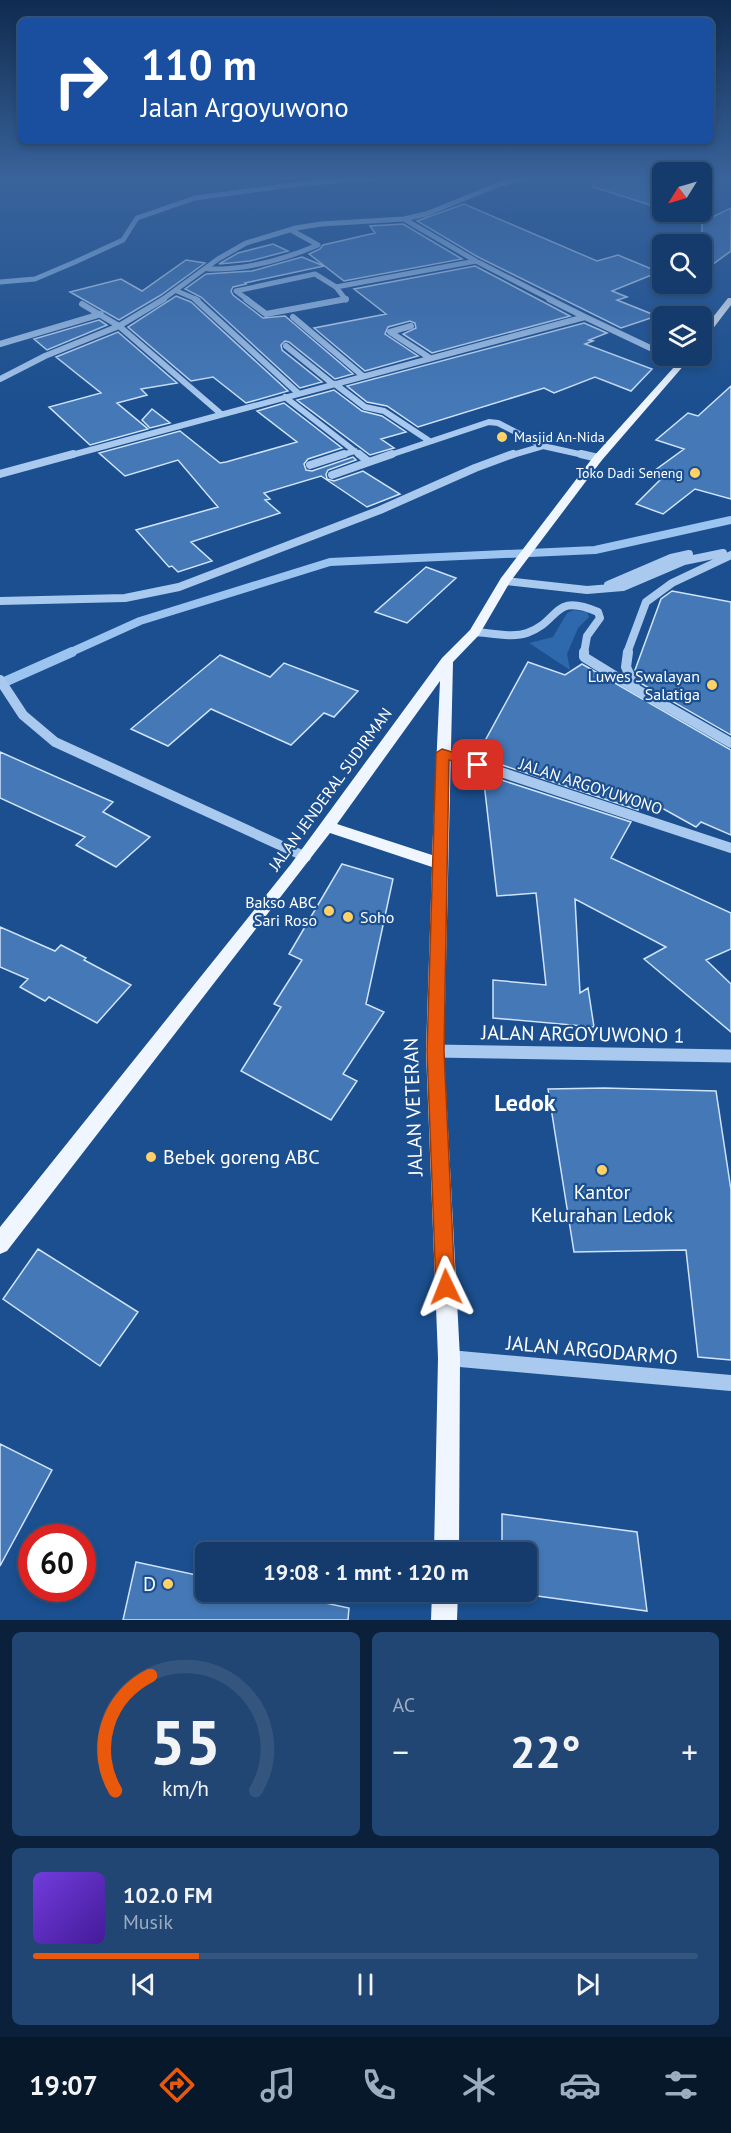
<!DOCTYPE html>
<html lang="id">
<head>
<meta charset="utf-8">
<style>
	:root { --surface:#143b6b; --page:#214673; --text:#f1f3f6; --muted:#9dadc1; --line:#33557e; --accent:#ea580c }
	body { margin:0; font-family:"PT Sans",sans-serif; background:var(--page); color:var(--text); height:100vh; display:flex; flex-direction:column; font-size:22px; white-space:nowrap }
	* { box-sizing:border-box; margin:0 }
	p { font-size:20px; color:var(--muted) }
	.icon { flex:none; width:33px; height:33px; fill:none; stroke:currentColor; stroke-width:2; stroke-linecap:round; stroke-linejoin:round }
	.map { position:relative; height:1620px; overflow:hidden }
	.details { display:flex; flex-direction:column; gap:12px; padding:12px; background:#0b203b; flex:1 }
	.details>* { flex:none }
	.guide { position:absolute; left:18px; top:18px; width:696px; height:126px; border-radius:9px; box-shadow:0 3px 9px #0003,0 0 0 2px var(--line); background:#1a4fa0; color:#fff; overflow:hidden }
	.needle { width:39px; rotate:233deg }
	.buttons { position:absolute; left:652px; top:162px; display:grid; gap:12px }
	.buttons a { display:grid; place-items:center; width:60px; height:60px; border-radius:9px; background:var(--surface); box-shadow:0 3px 9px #0003,0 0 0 2px var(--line); font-size:30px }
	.speed { position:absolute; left:18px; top:1524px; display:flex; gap:12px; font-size:30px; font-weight:700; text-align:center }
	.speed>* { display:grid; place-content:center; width:78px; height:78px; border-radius:50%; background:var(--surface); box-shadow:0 3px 9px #0003,0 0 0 2px var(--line); line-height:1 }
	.speed .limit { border:9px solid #d22; background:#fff; color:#111 }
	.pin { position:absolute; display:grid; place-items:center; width:51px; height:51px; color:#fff; margin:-26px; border-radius:12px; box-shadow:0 3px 9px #0006 }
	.me { position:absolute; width:66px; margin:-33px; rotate:358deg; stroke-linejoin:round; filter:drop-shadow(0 0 4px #0008) }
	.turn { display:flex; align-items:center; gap:21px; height:126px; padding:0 24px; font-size:27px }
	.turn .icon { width:78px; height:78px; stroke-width:2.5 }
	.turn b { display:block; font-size:42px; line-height:51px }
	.big { font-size:45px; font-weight:700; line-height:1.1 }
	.details .card { flex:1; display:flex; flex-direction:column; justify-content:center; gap:9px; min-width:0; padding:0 21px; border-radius:9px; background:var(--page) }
	.details .dial { align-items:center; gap:0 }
	.dial svg { height:156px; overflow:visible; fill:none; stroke:var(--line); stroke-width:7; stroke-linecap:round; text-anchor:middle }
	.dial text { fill:var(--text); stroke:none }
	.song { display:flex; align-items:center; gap:18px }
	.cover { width:72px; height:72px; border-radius:9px; background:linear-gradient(135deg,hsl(260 70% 55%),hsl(260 70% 35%)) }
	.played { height:6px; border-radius:3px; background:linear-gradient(90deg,var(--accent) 25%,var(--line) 25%) }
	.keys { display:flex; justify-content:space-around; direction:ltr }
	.heat { display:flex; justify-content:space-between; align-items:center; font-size:33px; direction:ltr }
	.details .tiles { flex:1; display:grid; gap:12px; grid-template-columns:1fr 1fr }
	.card:last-child { grid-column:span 2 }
	.trip { position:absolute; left:195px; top:1542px; width:342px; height:60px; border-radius:9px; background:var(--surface); box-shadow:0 3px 9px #0003,0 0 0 2px var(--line); font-weight:700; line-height:60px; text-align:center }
	.dock { display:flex; height:96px; justify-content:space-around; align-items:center; background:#08182b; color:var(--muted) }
	.dock .icon { width:42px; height:42px }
	.dock .current { color:var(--accent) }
	.dock b { font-size:27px; color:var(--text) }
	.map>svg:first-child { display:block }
</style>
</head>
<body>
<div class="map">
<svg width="731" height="1620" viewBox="0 0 731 1620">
	<rect width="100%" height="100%" fill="#1b4f8f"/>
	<path fill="#2e69ad" d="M574,610l13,2 2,5 -11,11 -11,26 3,16 -41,-27 24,-6 14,-24z"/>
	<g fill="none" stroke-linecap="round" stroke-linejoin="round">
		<path stroke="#9cc4f0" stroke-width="5" d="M0,282l35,-3 40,-17 48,-22 14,-22 58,-20 96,-13 90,-8"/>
		<path stroke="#9cc4f0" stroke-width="8" d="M69,653l71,-32 190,-59 265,-12 136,-30"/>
		<path stroke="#9cc4f0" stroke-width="10" d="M0,684l72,-32"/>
	</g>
	<path fill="#4478b7" stroke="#cfe3fa" stroke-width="1.5" d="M595,177h51l17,4v28l-70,-22z
		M464,204l133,57 21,-6 41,17 -47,19 15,6 -10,3 40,16 -36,12 -143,-71 -61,-36z
		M731,208v43l-29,21v-50z
		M403,224l59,35 -118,22 -35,-27 11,-5 3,-4 52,-12 -5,-7z
		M273,244l15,7 -38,10 -31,3 19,-11z
		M302,257l22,9 -79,17 1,1 -13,3 -2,4 2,4 30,23 22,-2 68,58 -18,5 -46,-37 -4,-1 -4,4 1,5 40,32 -22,6 -99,-91 -16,-8 21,-15 46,-3z
		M186,260l19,3 -44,32 -42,25 -49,-28 51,-13 21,12z
		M475,266l95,50 -138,37 -29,-19 13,-6 -1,-5 -5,-2 -22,6 -3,7 33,22 -53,15 -51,-43 72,-14 -32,-25z
		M176,296l15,6 97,89 -42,12 -33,-26 -22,4 -63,-54z
		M99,320l8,5 -60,25 -13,-11z
		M584,323l23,10 -18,7 4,1 -8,3 67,25 -21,22 -36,-14 -41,16 -10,-5 -126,39 -31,-21 -20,-4 -20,-16z
		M118,332l59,51 -36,6 6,6 -30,8 31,26 -58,16 -41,-38 52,-14 -45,-36z
		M731,386v113l-36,-10 -32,25 -27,-10 28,-28 -10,-5 30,-22 -28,-9 32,-27 10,3z
		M334,390l28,21 20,5 24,16 -25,7 13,9 -24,7 -73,-55z
		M284,403l58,45 -34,11 -4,5 2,6 6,1 41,-14 3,3 -28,10 -2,4 1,5 7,2 29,-10 37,23 -33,13 -46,-31 -57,17 6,6 -5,1 15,13 -89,29 21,19 -34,11 -6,-6 -3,1 -33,-37 82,-23 -40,-47 -53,16 -26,-23 81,-22 40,32 6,-1 71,-20 -40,-31z
		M152,409l18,14 -20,5 -8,-8z
		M426,567l30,11 -49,45 -32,-11z
		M672,591l59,11v133l-89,-51 -7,-14 26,-71z
		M220,655l50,22 14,-14 74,28 -24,26 -10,-4 -33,32 -80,-36 -43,37 -37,-17z
		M528,662l37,13 17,-11 149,86v85l-30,-13 -5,5 -52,-29 -6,12 -157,-52 -1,-8z
		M0,752l113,50 -10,10 47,25 -34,30 -40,-22 9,-8 -85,-39z
		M483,774l148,48 -20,36 120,55v36l-25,11 25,24v48l-87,-73 22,-12 -91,-48 5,94 8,-5 6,39 -101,-9v-38l53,5 -10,-92 -39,3z
		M342,864l51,15 -27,125 18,8 -41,62 14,7 -26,39 -90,-49 40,-64 -7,-3 28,-44 -13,-6z
		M0,927l55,24 6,-6 25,13 -2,2 47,25 -34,38 -48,-26 -4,4 -25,-14 8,-8 -28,-12z
		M604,1088l112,3 15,99v170l-33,-3 -12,-107 -112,2 -26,-163z
		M38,1249l100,63 -38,54 -97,-67z
		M0,1444l52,26 -52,96z
		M502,1514l135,18 10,79 -139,-19h18v-40h-24z
		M136,1562l70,15v15h68l75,16 -1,12h-225z"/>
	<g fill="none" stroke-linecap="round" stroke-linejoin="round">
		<path stroke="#a9c9ee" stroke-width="5" d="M404,219l72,42 76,39
			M208,269c39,1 75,-9 110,-24l-27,-15
			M336,287l140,-26
			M177,291l21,9
			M162,300l56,-41 28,-16 50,-15 25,-4 83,-5 22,-5 74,-30 32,-7
			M248,300l-12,-9 79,-17 21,13 10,13"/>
		<path stroke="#a9c9ee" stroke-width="6" d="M195,299l103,94
			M246,299l20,15 80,-15
			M549,299l36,18
			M82,304l37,22 101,87
			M293,317l70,59
			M411,326l-21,6 40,26
			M0,344l101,-30
			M286,346l47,38
			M666,356l16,7
			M0,379l45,-23 74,-30 45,-27
			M335,384l30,23 19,4 44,29
			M285,397l76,59
			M68,456l517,-139 78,37
			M339,456l16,-5
			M387,456l102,-34 9,1 45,23
			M509,456l34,-10 45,10"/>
		<path stroke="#a9c9ee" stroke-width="8" d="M359,454l10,8 23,-8
			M581,454l17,4
			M310,465l34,-11
			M0,474l73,-20
			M332,475l37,-13
			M505,581l82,9 36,-3 61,-26 39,-8
			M608,585l63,-27 18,-4
			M0,601l125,-3 54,-11 201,-77 95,-42 38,-14
			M475,632c15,1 38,6 52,1 34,-12 25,-41 71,-21l2,6 -13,18 -3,17
			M627,653l19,-51 26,-19 59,-28"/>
		<path stroke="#a9c9ee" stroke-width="10" d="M584,652v5l52,32
			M628,652l-2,15 10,22 95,54
			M0,680l23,35 32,27 251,115
			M443,753l288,95"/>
		<path stroke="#a9c9ee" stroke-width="13" d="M435,1051l296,5"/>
		<path stroke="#a9c9ee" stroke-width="16" d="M449,1358l282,25"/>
		<path fill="#f0f6ff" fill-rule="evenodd" d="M728,298h3v7l-26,34 -3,1v-9z
			M684,356h8l-90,104 -92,122 -31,53 -26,27 -9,389 16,307 -1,194h-25l4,-194 -12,-307 6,-184 -102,-34 -323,418 -7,3v-27l291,-363 151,-206 28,-28 31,-52 93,-122zM440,681l-8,174 -95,-31z
			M432,1592h26l-1,28h-26z"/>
	</g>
	<linearGradient id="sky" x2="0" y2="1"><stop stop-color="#0f2b4f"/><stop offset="0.44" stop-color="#39639b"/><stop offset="1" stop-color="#39639b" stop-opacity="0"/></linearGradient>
	<rect width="731" height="403" fill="url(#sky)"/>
	<path fill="#ea580c" stroke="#983908" stroke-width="1.5" d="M442,749l40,12 2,4 -6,4 -29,-9 -5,291 11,236 -3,7 -6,3 -7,-3 -3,-7 -9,-236 9,-298z"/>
	<g fill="#ffd166" stroke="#1b4f8f" stroke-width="2">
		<circle cx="502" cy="437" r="6"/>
		<circle cx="695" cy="473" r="6"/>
		<circle cx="712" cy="685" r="6"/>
		<circle cx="329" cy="911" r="6"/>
		<circle cx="348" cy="917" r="6"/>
		<circle cx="151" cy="1157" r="6"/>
		<circle cx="602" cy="1170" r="6"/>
		<circle cx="168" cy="1584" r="6"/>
	</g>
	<g text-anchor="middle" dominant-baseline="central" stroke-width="4.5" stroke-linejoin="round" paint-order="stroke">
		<g font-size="14" fill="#fff" stroke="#1b4f8f" text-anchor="start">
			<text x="514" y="437">Masjid An-Nida</text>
			<text x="683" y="473" text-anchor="end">Toko Dadi Seneng</text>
		</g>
		<g font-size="16" fill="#fff" stroke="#1b4f8f" text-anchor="end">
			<text x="700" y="676">Luwes Swalayan<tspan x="700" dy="18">Salatiga</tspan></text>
			<text x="317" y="902">Bakso ABC<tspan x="317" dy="18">Sari Roso</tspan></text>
			<text x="360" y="917" text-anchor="start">Soho</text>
		</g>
		<g font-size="16" fill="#fff" stroke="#1b4f8f">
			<text transform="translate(591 786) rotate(18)">JALAN ARGOYUWONO</text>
			<text transform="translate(330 789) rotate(-54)">JALAN JENDERAL SUDIRMAN</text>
		</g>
		<g font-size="20" fill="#fff" stroke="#1b4f8f">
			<text transform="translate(583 1034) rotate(1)">JALAN ARGOYUWONO 1</text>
			<text transform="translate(413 1107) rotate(-92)">JALAN VETERAN</text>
			<text transform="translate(592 1350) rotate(5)">JALAN ARGODARMO</text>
		</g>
		<g font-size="20" fill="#fff" stroke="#1b4f8f" text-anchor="start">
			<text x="163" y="1157">Bebek goreng ABC</text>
			<text x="602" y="1192" text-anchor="middle">Kantor<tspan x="602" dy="23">Kelurahan Ledok</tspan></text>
			<text x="156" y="1584" text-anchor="end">D</text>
		</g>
		<g font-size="24" font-weight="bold" fill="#fff" stroke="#1b4f8f">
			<text x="525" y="1102">Ledok</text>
		</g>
	</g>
</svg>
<div class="buttons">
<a><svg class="needle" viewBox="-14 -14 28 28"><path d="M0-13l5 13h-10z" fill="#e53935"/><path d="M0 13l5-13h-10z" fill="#9dadc1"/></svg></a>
<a><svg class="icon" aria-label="search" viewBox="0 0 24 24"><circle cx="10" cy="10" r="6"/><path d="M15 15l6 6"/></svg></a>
<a><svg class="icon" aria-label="layers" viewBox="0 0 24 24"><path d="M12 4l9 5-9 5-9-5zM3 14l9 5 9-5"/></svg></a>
</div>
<div class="speed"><div class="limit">60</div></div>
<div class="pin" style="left:478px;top:765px;background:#d93025"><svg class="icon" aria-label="arrive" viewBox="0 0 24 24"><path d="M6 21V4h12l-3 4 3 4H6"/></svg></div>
<svg class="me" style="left:446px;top:1287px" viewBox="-20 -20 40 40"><path d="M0-17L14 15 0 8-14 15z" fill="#ea580c" stroke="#fff" stroke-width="4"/></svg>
<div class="trip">19:08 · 1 mnt · 120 m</div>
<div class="guide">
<div class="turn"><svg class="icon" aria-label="right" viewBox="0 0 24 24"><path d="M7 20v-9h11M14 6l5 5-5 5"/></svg><div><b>110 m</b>Jalan Argoyuwono</div></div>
</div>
</div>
<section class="details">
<div class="tiles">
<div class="card dial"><svg viewBox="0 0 100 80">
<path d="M14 69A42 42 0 1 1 86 69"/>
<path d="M14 69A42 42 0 0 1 32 10" stroke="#ea580c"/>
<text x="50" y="56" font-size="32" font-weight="700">55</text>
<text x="50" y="72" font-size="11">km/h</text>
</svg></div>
<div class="card"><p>AC</p>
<div class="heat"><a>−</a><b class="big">22°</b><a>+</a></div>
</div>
<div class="card">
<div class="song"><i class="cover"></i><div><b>102.0 FM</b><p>Musik</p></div></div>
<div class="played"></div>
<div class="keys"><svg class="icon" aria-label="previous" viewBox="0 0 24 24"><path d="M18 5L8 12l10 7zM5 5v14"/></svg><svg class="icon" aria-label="pause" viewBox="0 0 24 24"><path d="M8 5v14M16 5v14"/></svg><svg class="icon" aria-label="next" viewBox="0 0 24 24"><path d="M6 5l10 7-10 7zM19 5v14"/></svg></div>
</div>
</div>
</section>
<nav class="dock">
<b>19:07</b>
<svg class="icon current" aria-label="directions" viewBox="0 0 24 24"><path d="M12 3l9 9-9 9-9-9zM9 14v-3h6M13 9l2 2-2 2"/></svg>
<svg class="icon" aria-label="music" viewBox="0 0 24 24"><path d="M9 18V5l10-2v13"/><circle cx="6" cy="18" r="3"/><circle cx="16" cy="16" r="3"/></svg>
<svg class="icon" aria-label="phone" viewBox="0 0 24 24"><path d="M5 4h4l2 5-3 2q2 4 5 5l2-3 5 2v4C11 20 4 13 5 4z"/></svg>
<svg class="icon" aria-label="climate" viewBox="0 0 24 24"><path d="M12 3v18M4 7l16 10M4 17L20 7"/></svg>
<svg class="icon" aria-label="car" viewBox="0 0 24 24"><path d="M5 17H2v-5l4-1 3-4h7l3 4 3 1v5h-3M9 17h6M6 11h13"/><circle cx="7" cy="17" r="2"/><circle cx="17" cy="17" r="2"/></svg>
<svg class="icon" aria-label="filters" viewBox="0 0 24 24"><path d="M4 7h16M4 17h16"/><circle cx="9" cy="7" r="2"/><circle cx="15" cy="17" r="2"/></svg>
</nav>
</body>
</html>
